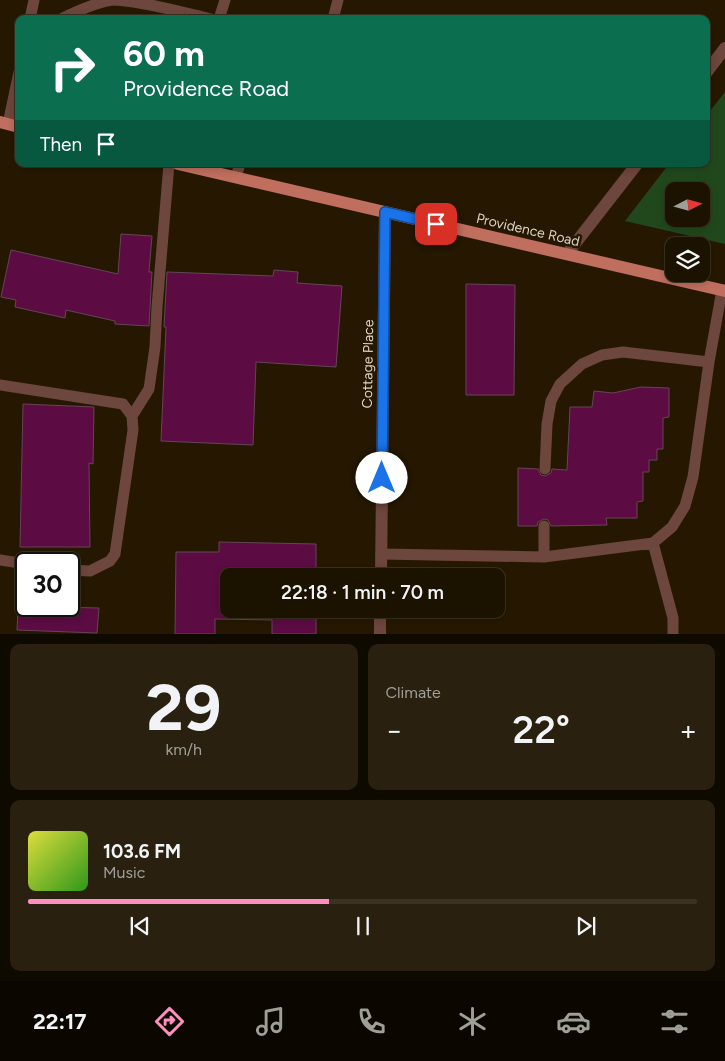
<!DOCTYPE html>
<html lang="en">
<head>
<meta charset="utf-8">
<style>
	:root { --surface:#1c1200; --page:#29200f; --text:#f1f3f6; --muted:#a09e99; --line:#3a3222; --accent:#fd8ebe }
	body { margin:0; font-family:Figtree,sans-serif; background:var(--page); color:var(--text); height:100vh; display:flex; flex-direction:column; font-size:19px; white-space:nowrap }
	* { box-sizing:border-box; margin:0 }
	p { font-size:16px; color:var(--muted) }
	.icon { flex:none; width:28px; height:28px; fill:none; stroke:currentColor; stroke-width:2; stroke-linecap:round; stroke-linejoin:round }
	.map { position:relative; height:634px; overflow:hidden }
	.side { display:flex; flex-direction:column; gap:10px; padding:10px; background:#0f0a00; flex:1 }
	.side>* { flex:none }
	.banner { position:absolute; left:15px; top:15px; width:695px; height:152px; border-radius:10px; box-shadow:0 2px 8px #0003,0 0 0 1px var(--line); background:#0b6e4f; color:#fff; overflow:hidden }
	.needle { width:32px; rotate:84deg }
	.fabs { position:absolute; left:665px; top:182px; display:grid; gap:10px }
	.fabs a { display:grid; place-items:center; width:45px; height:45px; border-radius:10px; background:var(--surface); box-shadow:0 2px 8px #0003,0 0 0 1px var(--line); font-size:25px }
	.speed { position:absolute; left:15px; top:552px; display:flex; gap:10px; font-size:25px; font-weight:700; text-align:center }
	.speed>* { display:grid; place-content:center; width:65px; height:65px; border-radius:50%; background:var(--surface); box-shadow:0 2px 8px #0003,0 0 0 1px var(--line); line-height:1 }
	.speed .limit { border:2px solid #111; border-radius:8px; background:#fff; color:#111 }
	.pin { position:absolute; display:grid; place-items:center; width:42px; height:42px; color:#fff; margin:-21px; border-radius:10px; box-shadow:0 2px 8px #0006 }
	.me { position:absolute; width:55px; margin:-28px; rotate:0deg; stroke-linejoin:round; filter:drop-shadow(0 0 4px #0008) }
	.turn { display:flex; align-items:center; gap:18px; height:105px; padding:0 25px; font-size:22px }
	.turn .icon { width:65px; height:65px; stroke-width:2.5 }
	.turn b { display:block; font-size:35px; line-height:42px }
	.then { display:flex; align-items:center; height:48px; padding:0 25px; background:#0003; gap:10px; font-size:19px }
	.big { font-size:38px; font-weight:600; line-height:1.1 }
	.side .tile { flex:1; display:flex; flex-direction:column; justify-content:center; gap:8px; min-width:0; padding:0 18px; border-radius:10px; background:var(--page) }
	.side .dial { align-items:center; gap:0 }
	.dial b { font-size:65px; line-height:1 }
	.song { display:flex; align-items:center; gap:15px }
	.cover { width:60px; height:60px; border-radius:8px; background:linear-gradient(135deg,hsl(60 70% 55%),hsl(110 70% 35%)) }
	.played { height:5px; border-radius:2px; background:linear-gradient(90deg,var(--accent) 45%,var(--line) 45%) }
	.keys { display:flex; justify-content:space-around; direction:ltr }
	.heat { display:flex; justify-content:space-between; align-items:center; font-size:28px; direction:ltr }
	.side .tiles { flex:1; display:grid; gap:10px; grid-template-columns:1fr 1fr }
	.tile:last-child { grid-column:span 2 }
	.trip { position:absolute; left:220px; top:568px; width:285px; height:50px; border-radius:10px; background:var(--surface); box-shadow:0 2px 8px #0003,0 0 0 1px var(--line); font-weight:600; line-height:50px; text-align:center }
	.tabs { display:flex; height:80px; justify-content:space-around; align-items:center; background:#0b0700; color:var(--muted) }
	.tabs .icon { width:35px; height:35px }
	.tabs .on { color:var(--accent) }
	.tabs b { font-size:22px; color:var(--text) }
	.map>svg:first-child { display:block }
</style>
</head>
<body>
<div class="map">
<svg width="725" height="634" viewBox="0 0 725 634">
	<rect width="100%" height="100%" fill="#261800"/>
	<path fill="#21481c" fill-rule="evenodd" d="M725,92v152l-100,-23 44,-57h37v-48zM674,191h27v28h-27z"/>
	<path fill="#5c0c43" stroke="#644557" d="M121,234l31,2 -3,36h3l-3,54 -34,-2v-3l-49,-11 -1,8 -50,-11 1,-7 -15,-3 10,-47 107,24z
		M274,270l24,2 -1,11 45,3 -6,81 -80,-5 -3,83 -92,-4 5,-114h-2l3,-55 106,4z
		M466,284l49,1 -1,110h-48z
		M641,387l28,1v29l-6,1v31h-6v11h-8v12h-6v29l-6,1v16h-31l1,7 -56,1 -3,-6 -4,-1 -6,3 -1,4h-19v-58l20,1 3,6 4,1 6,-3 1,-4 15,1 3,-63h22l2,-16 19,2z
		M23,404l71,3 -1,57 -4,-1 1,84h-70z
		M219,542l97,2v32h-87v33h87v25h-44v-14l-57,-1v15h-40l1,-82h43z
		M18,606l81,2 -2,25 -80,-3z"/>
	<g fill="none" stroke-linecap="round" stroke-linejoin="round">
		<path stroke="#6d463d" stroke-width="11" d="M30,19l4,-19
			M61,19c16,-8 33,-16 51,-19 26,0 73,13 99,19
			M219,19l6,-19
			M333,19l5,-19
			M8,124l11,-52
			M236,177l4,-13
			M0,385l123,19 9,12
			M545,469l2,-45 4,-23 9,-17 22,-20 20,-9 21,-3 86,10
			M653,543l20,75v16
			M381,554l163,3 109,-14 19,-16 13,-21 8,-29 16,-115 13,-72
			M544,557v-31
			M0,560l26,4
			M69,570l21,1 20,-10 5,-7 18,-124 -1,-14 17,-27 6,-42 2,-40 12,-143"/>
		<path stroke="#6d463d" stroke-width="12" d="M706,73l19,-25
			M567,254l70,-90
			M381,576l4,-364
			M380,634v-25"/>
		<path stroke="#c06f5e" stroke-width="12" d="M0,122l19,5
			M178,164l547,127"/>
	</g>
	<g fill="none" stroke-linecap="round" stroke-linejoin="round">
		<g stroke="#114b97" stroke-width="12">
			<path id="route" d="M382,478l3,-266 51,12"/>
		</g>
		<use href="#route" stroke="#1a73e8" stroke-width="9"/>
	</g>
	<g text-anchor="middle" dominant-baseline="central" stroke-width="5" stroke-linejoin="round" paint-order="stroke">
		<g font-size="14" fill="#dcd2c2" stroke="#261800">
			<text transform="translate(528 230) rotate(13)">Providence Road</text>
			<text transform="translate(368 364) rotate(-89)">Cottage Place</text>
		</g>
	</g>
</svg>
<div class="fabs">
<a><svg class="needle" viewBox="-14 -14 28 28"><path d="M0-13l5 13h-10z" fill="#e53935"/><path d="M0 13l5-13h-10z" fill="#a09e99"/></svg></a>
<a><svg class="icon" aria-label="layers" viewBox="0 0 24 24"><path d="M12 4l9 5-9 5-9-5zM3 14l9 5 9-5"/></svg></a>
</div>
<div class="speed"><div class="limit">30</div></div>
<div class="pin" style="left:436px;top:224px;background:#d93025"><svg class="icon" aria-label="arrive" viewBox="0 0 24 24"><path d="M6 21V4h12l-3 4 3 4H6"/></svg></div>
<svg class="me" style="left:382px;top:478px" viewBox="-20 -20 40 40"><circle r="19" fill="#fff"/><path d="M0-13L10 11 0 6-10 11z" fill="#1a73e8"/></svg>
<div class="trip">22:18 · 1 min · 70 m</div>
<div class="banner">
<div class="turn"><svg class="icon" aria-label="right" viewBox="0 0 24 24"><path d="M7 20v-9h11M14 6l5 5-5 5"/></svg><div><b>60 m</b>Providence Road</div></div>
<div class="then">Then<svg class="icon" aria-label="arrive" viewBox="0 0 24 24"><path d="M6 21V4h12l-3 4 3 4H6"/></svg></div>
</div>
</div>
<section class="side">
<div class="tiles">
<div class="tile dial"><b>29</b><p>km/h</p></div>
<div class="tile"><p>Climate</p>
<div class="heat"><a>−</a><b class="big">22°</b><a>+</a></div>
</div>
<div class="tile">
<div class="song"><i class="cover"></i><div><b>103.6 FM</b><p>Music</p></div></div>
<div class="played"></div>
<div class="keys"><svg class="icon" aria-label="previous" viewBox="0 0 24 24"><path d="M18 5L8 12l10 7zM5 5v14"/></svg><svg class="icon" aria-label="pause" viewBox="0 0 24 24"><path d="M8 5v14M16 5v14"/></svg><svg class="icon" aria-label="next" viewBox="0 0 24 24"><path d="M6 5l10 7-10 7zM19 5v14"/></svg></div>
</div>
</div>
</section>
<nav class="tabs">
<b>22:17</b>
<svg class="icon on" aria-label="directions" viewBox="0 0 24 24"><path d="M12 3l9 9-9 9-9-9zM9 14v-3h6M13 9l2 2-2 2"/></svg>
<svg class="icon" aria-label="music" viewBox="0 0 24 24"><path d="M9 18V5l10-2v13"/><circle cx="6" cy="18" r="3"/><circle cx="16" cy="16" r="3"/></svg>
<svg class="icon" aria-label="phone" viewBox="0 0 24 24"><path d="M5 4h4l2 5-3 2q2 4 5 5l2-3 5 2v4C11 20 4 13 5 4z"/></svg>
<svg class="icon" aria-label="climate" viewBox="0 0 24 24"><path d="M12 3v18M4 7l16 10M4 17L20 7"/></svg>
<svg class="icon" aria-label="car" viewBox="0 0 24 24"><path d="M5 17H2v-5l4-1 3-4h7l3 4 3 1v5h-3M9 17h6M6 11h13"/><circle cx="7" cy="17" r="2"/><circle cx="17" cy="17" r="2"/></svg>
<svg class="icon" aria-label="filters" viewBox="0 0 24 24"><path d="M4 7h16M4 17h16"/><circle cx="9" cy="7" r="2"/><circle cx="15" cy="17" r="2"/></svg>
</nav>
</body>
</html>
